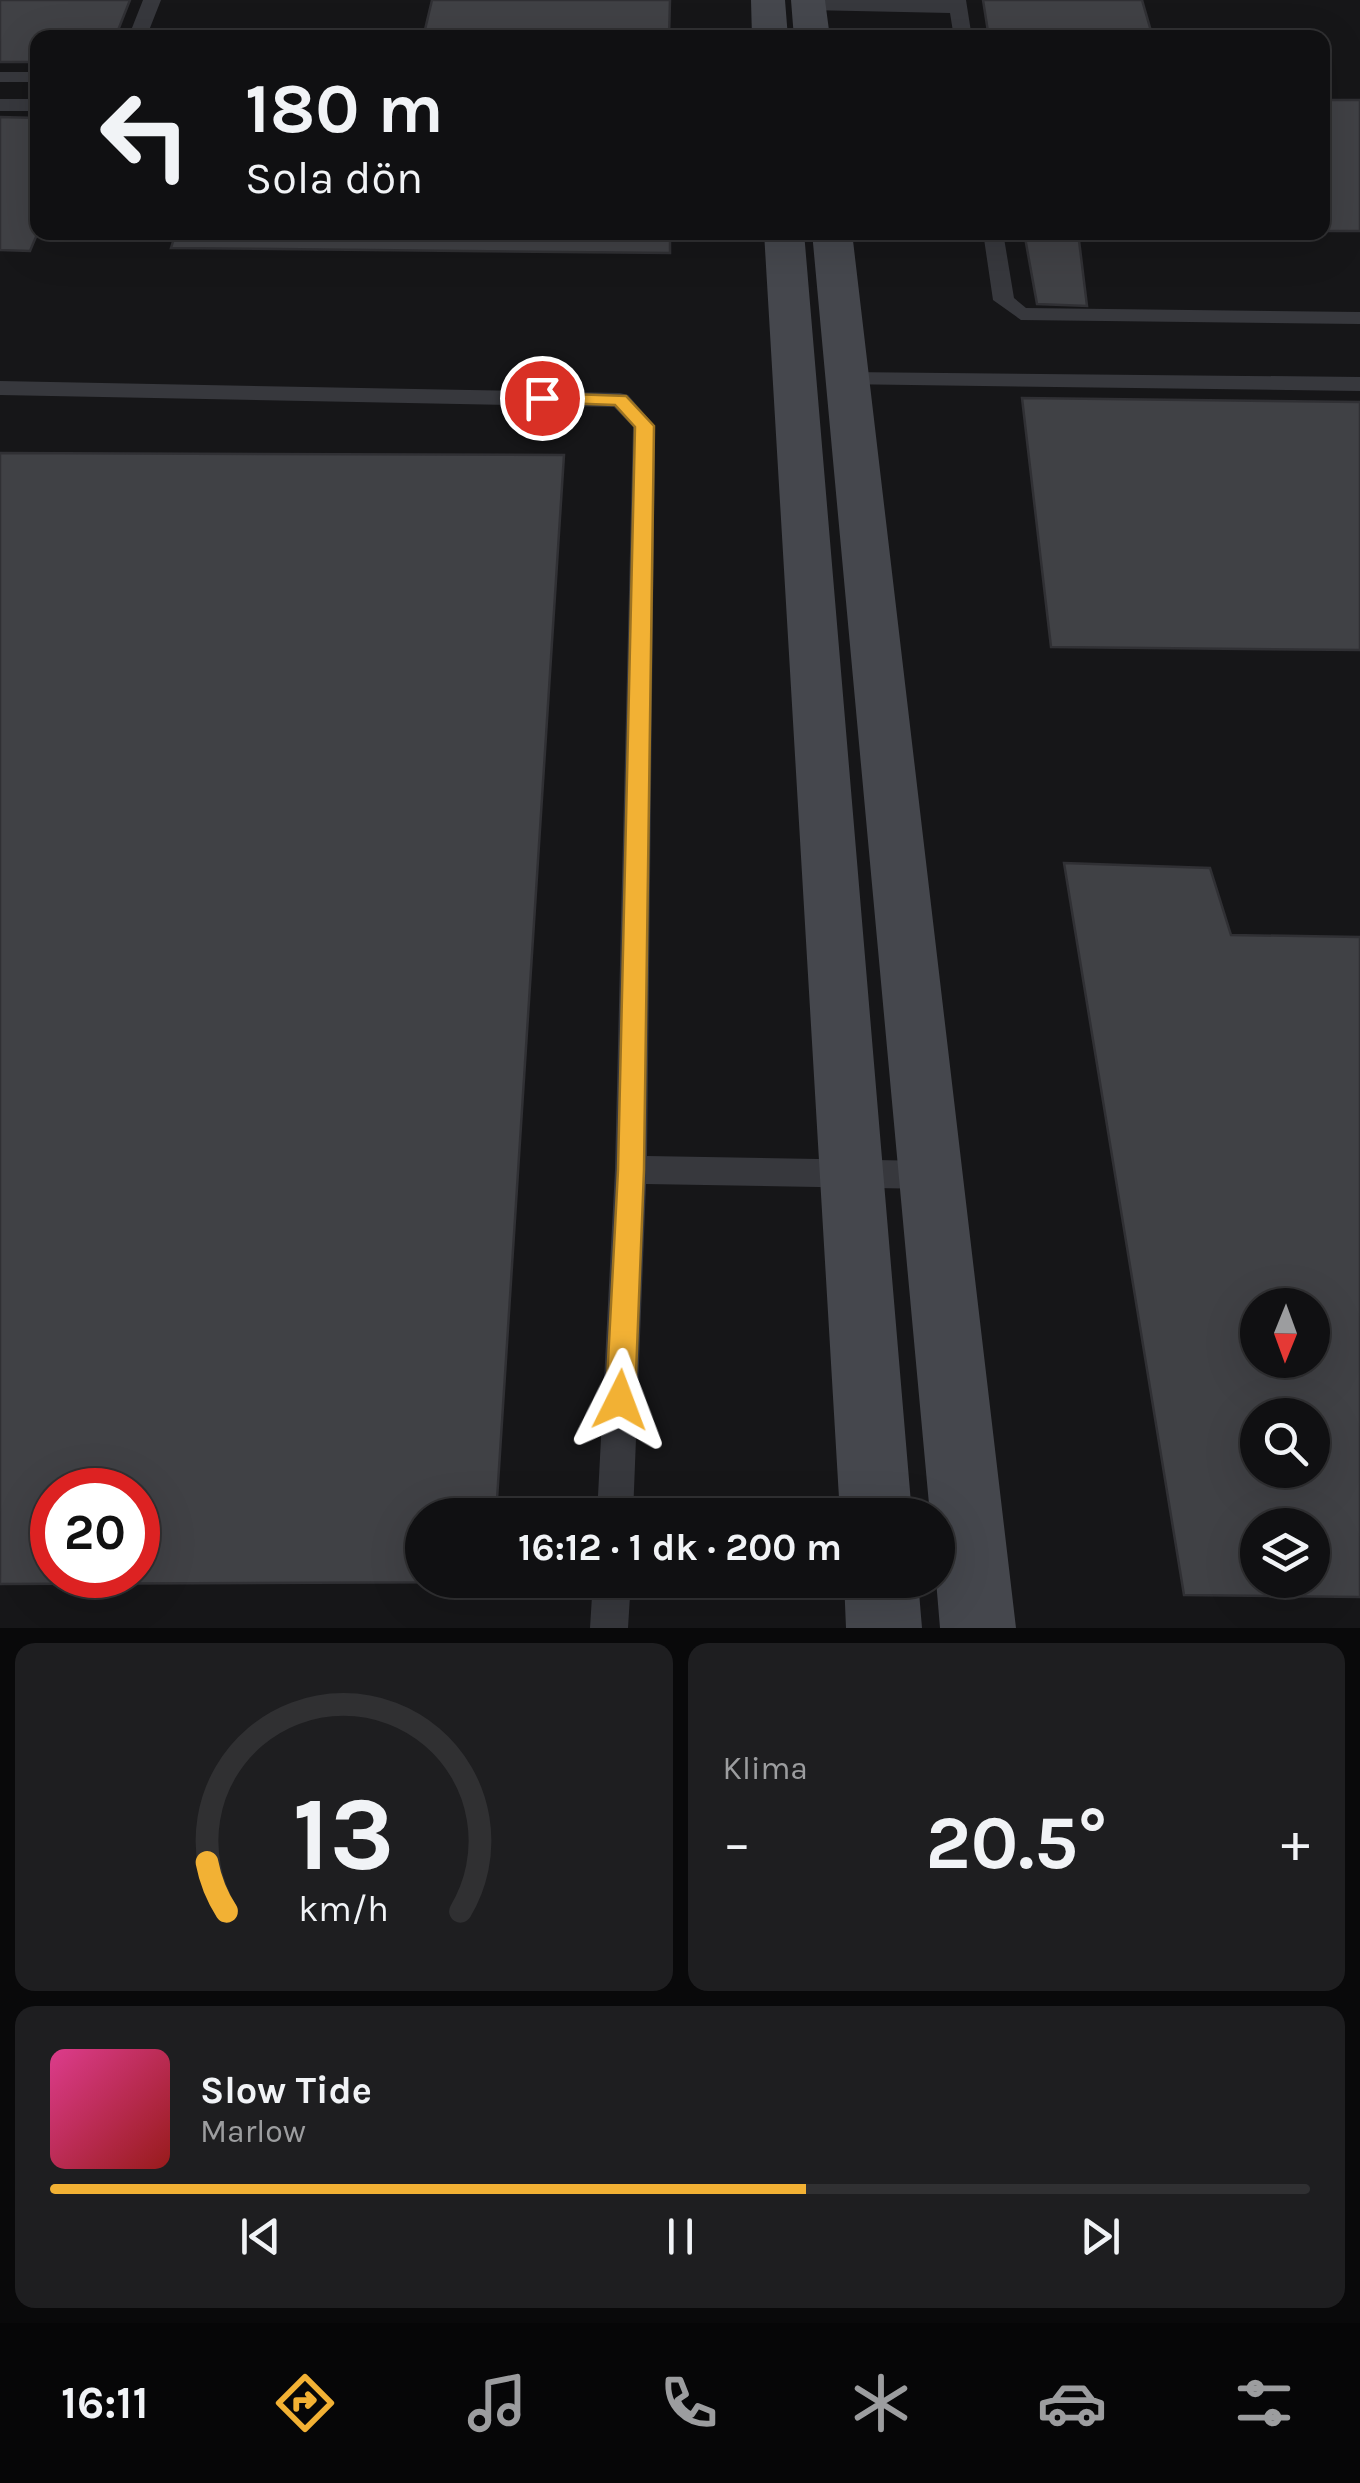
<!DOCTYPE html>
<html lang="tr">
<head>
<meta charset="utf-8">
<style>
	:root { --surface:#101012; --page:#1e1e20; --text:#f1f3f6; --muted:#9c9d9f; --line:#303032; --accent:#f2b134 }
	body { margin:0; font-family:Karla,sans-serif; background:var(--page); color:var(--text); height:100vh; display:flex; flex-direction:column; font-size:38px; white-space:nowrap }
	* { box-sizing:border-box; margin:0 }
	p { font-size:32px; color:var(--muted) }
	.icon { flex:none; width:55px; height:55px; fill:none; stroke:currentColor; stroke-width:2; stroke-linecap:round; stroke-linejoin:round }
	.map { position:relative; height:1628px; overflow:hidden }
	.panel { display:flex; flex-direction:column; gap:15px; padding:15px; background:#09090a; flex:1 }
	.panel>* { flex:none }
	.banner { position:absolute; left:30px; top:30px; width:1300px; height:210px; border-radius:20px; box-shadow:0 10px 40px #0002,0 0 0 2px var(--line); background:#101012; color:var(--text); overflow:hidden }
	.needle { width:65px; rotate:181deg }
	.tools { position:absolute; left:1240px; top:1288px; display:grid; gap:20px }
	.tools a { display:grid; place-items:center; width:90px; height:90px; border-radius:50%; background:var(--surface); box-shadow:0 10px 40px #0002,0 0 0 2px var(--line); font-size:50px }
	.speed { position:absolute; left:30px; top:1468px; display:flex; gap:20px; font-size:50px; font-weight:700; text-align:center }
	.speed>* { display:grid; place-content:center; width:130px; height:130px; border-radius:50%; background:var(--surface); box-shadow:0 10px 40px #0002,0 0 0 2px var(--line); line-height:1 }
	.speed .limit { border:15px solid #d22; background:#fff; color:#111 }
	.pin { position:absolute; display:grid; place-items:center; width:85px; height:85px; color:#fff; margin:-42px; border:5px solid #fff; border-radius:50%; box-shadow:0 2px 10px #0007 }
	.me { position:absolute; width:110px; margin:-55px; rotate:3deg; stroke-linejoin:round; filter:drop-shadow(0 0 8px #0008) }
	.turn { display:flex; align-items:center; gap:35px; height:210px; padding:0 50px; font-size:45px }
	.turn .icon { width:130px; height:130px; stroke-width:2.5 }
	.turn b { display:block; font-size:70px; line-height:85px }
	.big { font-size:75px; font-weight:700; line-height:1.1 }
	.panel .tile { flex:1; display:flex; flex-direction:column; justify-content:center; gap:15px; min-width:0; padding:0 35px; border-radius:20px; background:var(--page) }
	.panel .dial { align-items:center; gap:0 }
	.dial svg { height:260px; overflow:visible; fill:none; stroke:var(--line); stroke-width:7; stroke-linecap:round; text-anchor:middle }
	.dial text { fill:var(--text); stroke:none }
	.song { display:flex; align-items:center; gap:30px }
	.cover { width:120px; height:120px; border-radius:15px; background:linear-gradient(135deg,hsl(330 70% 55%),hsl(0 70% 35%)) }
	.played { height:10px; border-radius:5px; background:linear-gradient(90deg,var(--accent) 60%,var(--line) 60%) }
	.keys { display:flex; justify-content:space-around; direction:ltr }
	.heat { display:flex; justify-content:space-between; align-items:center; font-size:55px; direction:ltr }
	.panel .tiles { flex:1; display:grid; gap:15px; grid-template-columns:1fr 1fr }
	.tile:last-child { grid-column:span 2 }
	.trip { position:absolute; left:405px; top:1498px; width:550px; height:100px; border-radius:50px; background:var(--surface); box-shadow:0 10px 40px #0002,0 0 0 2px var(--line); font-weight:700; line-height:100px; text-align:center }
	.tab-bar { display:flex; height:160px; justify-content:space-around; align-items:center; background:#060607; color:var(--muted) }
	.tab-bar .icon { width:70px; height:70px }
	.tab-bar .active { color:var(--accent) }
	.tab-bar b { font-size:45px; color:var(--text) }
	.map>svg:first-child { display:block }
</style>
</head>
<body>
<div class="map">
<svg width="1360" height="1628" viewBox="0 0 1360 1628">
	<rect width="100%" height="100%" fill="#161618"/>
	<path fill="#404145" stroke="#303034" stroke-width="2.5" fill-rule="evenodd" d="M0,0h130l-15,38h-77v24h-38z
		M432,0h238l-1,38h-246z
		M983,0h159l11,38h-164z
		M1322,100h38v131h-38z
		M0,117l38,1v114l-8,19 -30,-1z
		M176,232h494v21l-499,-5z
		M1024,232h54l9,74 -50,-2z
		M1022,398l338,4v248l-309,-3z
		M0,453l564,2 -68,1060h-74v65l70,2 -492,2zM52,1490h86v85h-86z
		M1064,863l146,5 21,67 129,2v660l-176,-2zM1258,1305h54v55h-54zM1258,1415h54v55h-54zM1258,1525h54v55h-54z"/>
	<g fill="none" stroke-linecap="round" stroke-linejoin="round">
		<path fill="#37383d" fill-rule="evenodd" d="M143,0h18l-15,38h-18z
			M948,0h18l6,38h-18l-4,-25 -142,-3 -9,-5 8,-5z
			M0,72h38v10h-38z
			M0,99h38v12h-38z
			M983,232h20l11,66 12,10 334,4v12l-339,-4 -28,-20z
			M847,372l513,5v14l-521,-7 -3,-5z
			M0,381l620,12 8,2 27,31 -8,730 284,5 11,4 5,10 -5,10 -11,4 -285,-5 -13,331h-36l18,-345 18,-743 -19,-20 -614,-12z
			M593,1580h38l-3,48h-38z"/>
		<path fill="#45474d" fill-rule="evenodd" d="M751,0h34l3,38h-36z
			M791,0h34l5,38h-36z
			M764,232h40l108,1283h-72z
			M812,232h40l164,1396h-76l-4,-48 2,-65h-8z
			M844,1580h74l4,48h-76z"/>
	</g>
	<path fill="#f2b134" stroke="#9d7322" stroke-width="2.5" d="M542,393l84,3 28,30 -10,744 -9,230 -5,10 -10,4 -10,-4 -4,-10 12,-230 17,-743 -20,-22 -79,-3 -3,-4z"/>
</svg>
<div class="tools">
<a><svg class="needle" viewBox="-14 -14 28 28"><path d="M0-13l5 13h-10z" fill="#e53935"/><path d="M0 13l5-13h-10z" fill="#9c9d9f"/></svg></a>
<a><svg class="icon" aria-label="search" viewBox="0 0 24 24"><circle cx="10" cy="10" r="6"/><path d="M15 15l6 6"/></svg></a>
<a><svg class="icon" aria-label="layers" viewBox="0 0 24 24"><path d="M12 4l9 5-9 5-9-5zM3 14l9 5 9-5"/></svg></a>
</div>
<div class="speed"><div class="limit">20</div></div>
<div class="pin" style="left:542px;top:398px;background:#d93025"><svg class="icon" aria-label="arrive" viewBox="0 0 24 24"><path d="M6 21V4h12l-3 4 3 4H6"/></svg></div>
<svg class="me" style="left:620px;top:1400px" viewBox="-20 -20 40 40"><path d="M0-17L14 15 0 8-14 15z" fill="#f2b134" stroke="#fff" stroke-width="4"/></svg>
<div class="trip">16:12 · 1 dk · 200 m</div>
<div class="banner">
<div class="turn"><svg class="icon" aria-label="left" viewBox="0 0 24 24"><path d="M17 20v-9H6M10 6l-5 5 5 5"/></svg><div><b>180 m</b>Sola dön</div></div>
</div>
</div>
<section class="panel">
<div class="tiles">
<div class="tile dial"><svg viewBox="0 0 100 80">
<path d="M14 69A42 42 0 1 1 86 69"/>
<path d="M14 69A42 42 0 0 1 8 54" stroke="#f2b134"/>
<text x="50" y="56" font-size="32" font-weight="700">13</text>
<text x="50" y="72" font-size="11">km/h</text>
</svg></div>
<div class="tile"><p>Klima</p>
<div class="heat"><a>−</a><b class="big">20.5°</b><a>+</a></div>
</div>
<div class="tile">
<div class="song"><i class="cover"></i><div><b>Slow Tide</b><p>Marlow</p></div></div>
<div class="played"></div>
<div class="keys"><svg class="icon" aria-label="previous" viewBox="0 0 24 24"><path d="M18 5L8 12l10 7zM5 5v14"/></svg><svg class="icon" aria-label="pause" viewBox="0 0 24 24"><path d="M8 5v14M16 5v14"/></svg><svg class="icon" aria-label="next" viewBox="0 0 24 24"><path d="M6 5l10 7-10 7zM19 5v14"/></svg></div>
</div>
</div>
</section>
<nav class="tab-bar">
<b>16:11</b>
<svg class="icon active" aria-label="directions" viewBox="0 0 24 24"><path d="M12 3l9 9-9 9-9-9zM9 14v-3h6M13 9l2 2-2 2"/></svg>
<svg class="icon" aria-label="music" viewBox="0 0 24 24"><path d="M9 18V5l10-2v13"/><circle cx="6" cy="18" r="3"/><circle cx="16" cy="16" r="3"/></svg>
<svg class="icon" aria-label="phone" viewBox="0 0 24 24"><path d="M5 4h4l2 5-3 2q2 4 5 5l2-3 5 2v4C11 20 4 13 5 4z"/></svg>
<svg class="icon" aria-label="climate" viewBox="0 0 24 24"><path d="M12 3v18M4 7l16 10M4 17L20 7"/></svg>
<svg class="icon" aria-label="car" viewBox="0 0 24 24"><path d="M5 17H2v-5l4-1 3-4h7l3 4 3 1v5h-3M9 17h6M6 11h13"/><circle cx="7" cy="17" r="2"/><circle cx="17" cy="17" r="2"/></svg>
<svg class="icon" aria-label="filters" viewBox="0 0 24 24"><path d="M4 7h16M4 17h16"/><circle cx="9" cy="7" r="2"/><circle cx="15" cy="17" r="2"/></svg>
</nav>
</body>
</html>
